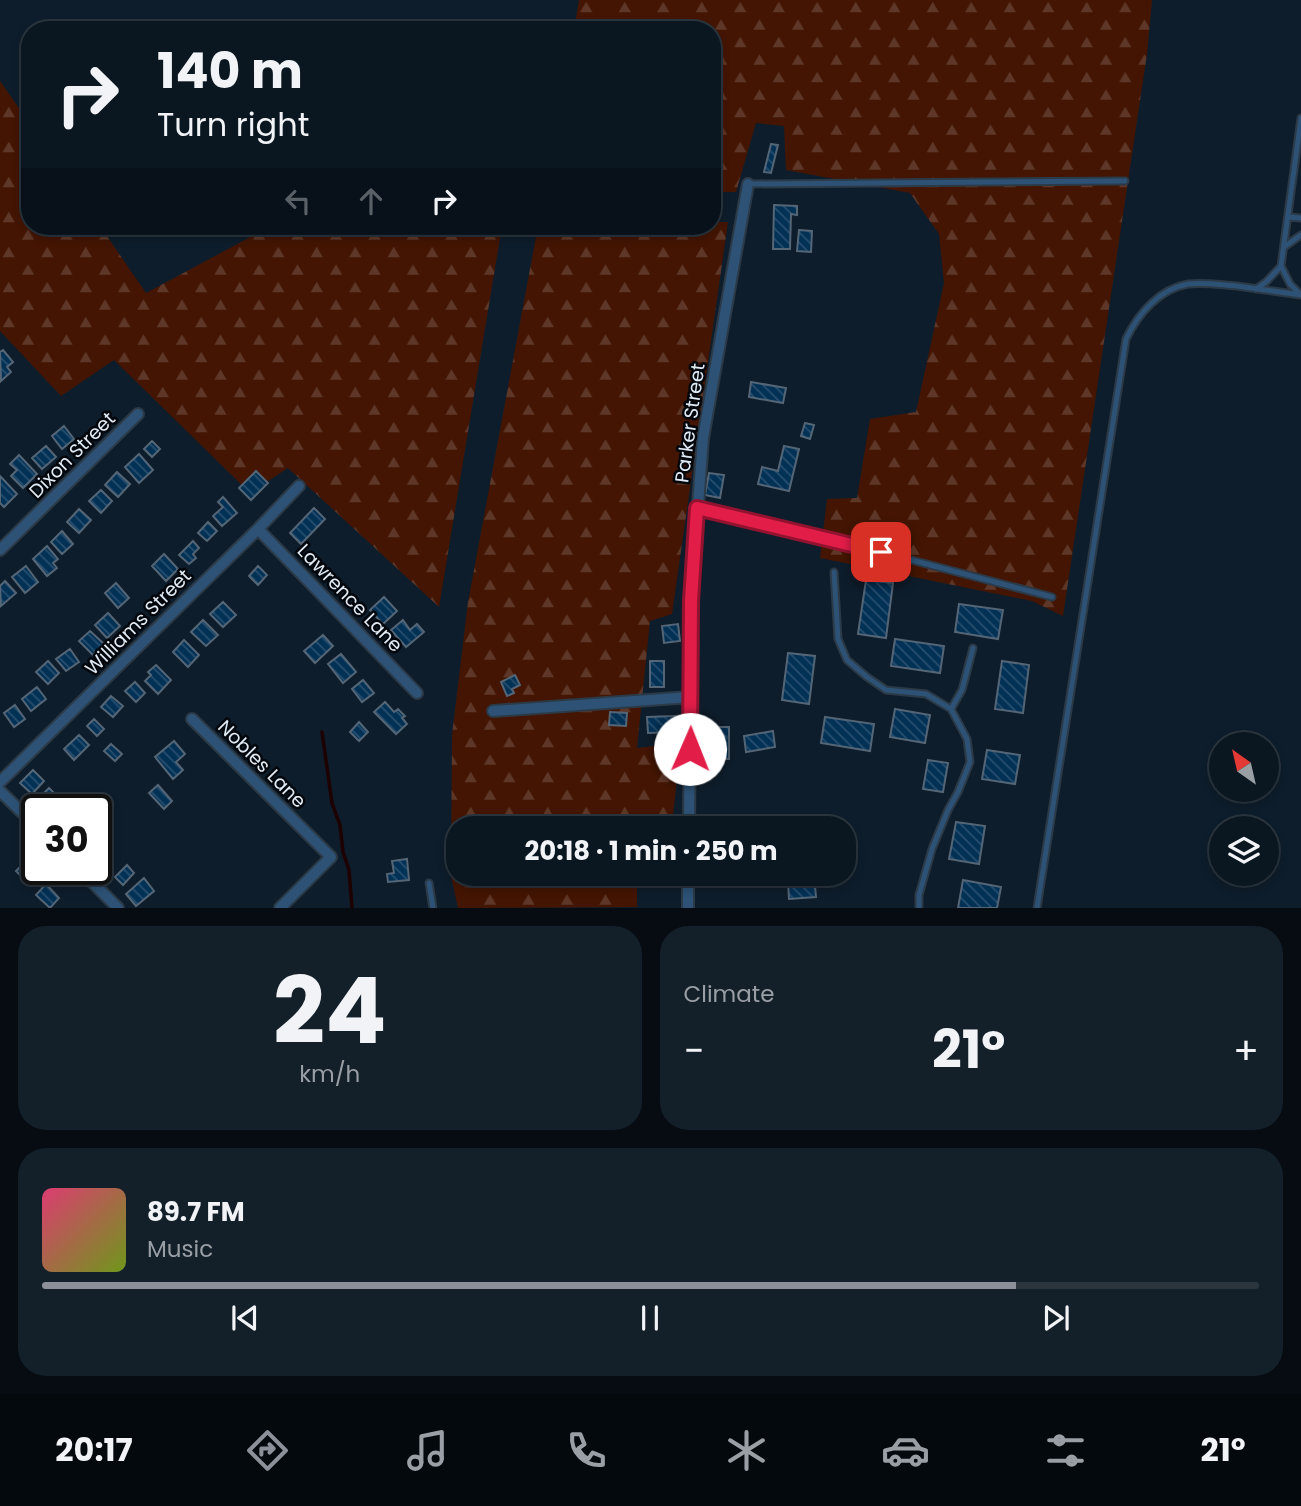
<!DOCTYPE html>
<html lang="en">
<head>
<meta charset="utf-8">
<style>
	:root { --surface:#0a1620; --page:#131f29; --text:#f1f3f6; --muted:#999fa5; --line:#2a353e; --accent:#8c9099 }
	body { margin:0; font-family:Poppins,sans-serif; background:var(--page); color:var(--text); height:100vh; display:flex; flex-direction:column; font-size:26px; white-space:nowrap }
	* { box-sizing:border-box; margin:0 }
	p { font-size:23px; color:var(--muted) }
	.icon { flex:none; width:38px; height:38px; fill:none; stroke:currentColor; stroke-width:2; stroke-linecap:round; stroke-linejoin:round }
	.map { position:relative; height:908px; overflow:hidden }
	.sheet { display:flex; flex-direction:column; gap:18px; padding:18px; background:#060c12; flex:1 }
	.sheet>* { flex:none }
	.banner { position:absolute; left:21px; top:21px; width:700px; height:214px; border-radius:28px; box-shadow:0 4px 10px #0003,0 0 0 2px var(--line); background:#0a1620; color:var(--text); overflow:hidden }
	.needle { width:46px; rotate:326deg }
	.tools { position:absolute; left:1209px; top:732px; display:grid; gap:14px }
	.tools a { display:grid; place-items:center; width:70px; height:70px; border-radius:50%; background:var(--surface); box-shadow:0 4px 10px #0003,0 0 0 2px var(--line); font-size:35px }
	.speed { position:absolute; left:21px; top:794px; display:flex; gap:14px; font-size:35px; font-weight:700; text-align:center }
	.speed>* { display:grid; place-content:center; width:91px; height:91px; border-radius:50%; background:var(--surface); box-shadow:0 4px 10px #0003,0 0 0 2px var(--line); line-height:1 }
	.speed .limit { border:4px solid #111; border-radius:10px; background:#fff; color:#111 }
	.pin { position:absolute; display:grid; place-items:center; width:60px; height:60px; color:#fff; margin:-30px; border-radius:14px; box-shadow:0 4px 10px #0006 }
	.me { position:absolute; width:77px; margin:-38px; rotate:1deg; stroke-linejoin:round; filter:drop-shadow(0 0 5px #0008) }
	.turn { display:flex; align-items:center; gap:24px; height:147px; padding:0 21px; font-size:32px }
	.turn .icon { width:91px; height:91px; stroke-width:2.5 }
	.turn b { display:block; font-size:49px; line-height:60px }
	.lanes { display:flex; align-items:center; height:66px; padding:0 21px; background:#0003; justify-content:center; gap:35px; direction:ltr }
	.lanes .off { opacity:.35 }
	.big { font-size:52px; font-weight:700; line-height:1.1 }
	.sheet .card { flex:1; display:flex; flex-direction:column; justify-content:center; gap:10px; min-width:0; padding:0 24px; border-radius:28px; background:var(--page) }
	.sheet .dial { align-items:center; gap:0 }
	.dial b { font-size:91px; line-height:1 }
	.song { display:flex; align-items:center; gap:21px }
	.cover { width:84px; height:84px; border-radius:10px; background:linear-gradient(135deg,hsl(340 70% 55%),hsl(80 70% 35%)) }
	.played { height:7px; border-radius:4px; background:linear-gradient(90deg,var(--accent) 80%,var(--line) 80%) }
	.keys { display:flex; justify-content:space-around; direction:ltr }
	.heat { display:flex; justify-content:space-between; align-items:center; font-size:38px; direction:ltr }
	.sheet .tiles { flex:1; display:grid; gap:18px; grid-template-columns:1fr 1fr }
	.card:last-child { grid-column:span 2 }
	.trip { position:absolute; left:446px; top:816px; width:410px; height:70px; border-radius:28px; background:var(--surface); box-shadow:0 4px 10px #0003,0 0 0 2px var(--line); font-weight:700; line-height:70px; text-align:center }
	.tabs { display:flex; height:112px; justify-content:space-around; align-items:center; background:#04090d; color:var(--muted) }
	.tabs .icon { width:49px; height:49px }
	.tabs .current { color:var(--accent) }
	.tabs b { font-size:32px; color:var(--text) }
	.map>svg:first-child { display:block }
</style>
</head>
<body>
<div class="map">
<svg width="1301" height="908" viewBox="0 0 1301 908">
	<defs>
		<pattern id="forest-firs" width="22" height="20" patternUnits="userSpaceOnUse" patternTransform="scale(1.75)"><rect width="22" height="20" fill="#431502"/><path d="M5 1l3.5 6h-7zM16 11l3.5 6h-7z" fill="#5e3728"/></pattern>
		<pattern id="building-back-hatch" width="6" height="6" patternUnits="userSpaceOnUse" patternTransform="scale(1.75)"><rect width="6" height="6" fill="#023156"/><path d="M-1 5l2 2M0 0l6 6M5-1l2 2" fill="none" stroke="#274f6f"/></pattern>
	</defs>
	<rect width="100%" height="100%" fill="#0e1d2b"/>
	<path fill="url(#forest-firs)" d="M579,0h573l-5,54 -84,562 -31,-15 -212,-43 7,-59 30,-1 13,-79 46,-7 28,-129 -5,-49 -29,-41 -124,-23 -2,-44 -28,-3 -20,69h-24v-162h-138z
		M0,81l30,43v102h70l46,67 125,-67h231l-63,381 -151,-139 -38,25 -136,-133 -53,36 -61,-65z
		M712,222h16l-56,392 -22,7 -13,127 44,-5 -9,82 -106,3h-108v45h49v8l107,-8h23v34l-179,1 -7,-32 1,-141 16,-133 70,-376h174z"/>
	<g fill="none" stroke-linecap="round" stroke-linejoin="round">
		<path stroke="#1d0100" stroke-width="3.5" d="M322,732l10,71 8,22 3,27 6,18 3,38"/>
	</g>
	<path fill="url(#building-back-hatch)" stroke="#546576" stroke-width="2" d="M771,144l7,1 -7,28 -7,-1z
		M774,205l23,1v9l-6,-1 -1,35h-17z
		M799,230l13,1 -1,21 -14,-1z
		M3,350l10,12 -6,5 4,5 -10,9 -1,-29z
		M751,382l35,6 -3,15 -34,-6z
		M805,423l9,2 -4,14 -9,-3z
		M64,426l10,13 -12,10 -10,-13z
		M152,441l8,8 -8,8 -8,-8z
		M46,446l10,11 -14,12 -10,-11z
		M784,446l15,3 -10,42 -31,-7 4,-17 16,4z
		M139,454l14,16 -14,13 -14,-16z
		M19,455l18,19 -14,14 -12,-12 6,-6 -7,-6z
		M256,471l12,12 -17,17 -12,-12z
		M117,472l13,12 -12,13 -13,-12z
		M709,473l15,2 -4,23 -15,-3z
		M0,476l17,18 -13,13 -4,-4z
		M101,490l11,11 -11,12 -12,-12z
		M223,497l14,16 -15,13 -9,-10 10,-9 -5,-5z
		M314,508l11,11 -24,25 -11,-11z
		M79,509l12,11 -12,13 -12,-11z
		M208,522l9,9 -10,10 -9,-8z
		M62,531l11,13 -11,10 -11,-12z
		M193,541l6,7 -6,6 3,4 -7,6 -10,-9z
		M47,546l11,13 -5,4 4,5 -10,8 -14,-17z
		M164,554l14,15 -12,12 -14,-15z
		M26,566l12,16 -13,11 -13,-16z
		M258,566l9,9 -9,10 -9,-9z
		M866,580l27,3 -7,55 -28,-4z
		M5,581l11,12 -15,13 -1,-20z
		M116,583l13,15 -11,10 -13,-15z
		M384,597l13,14 -14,13 -13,-14z
		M223,602l13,13 -13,12 -13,-13z
		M959,604l44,6 -5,29 -43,-7z
		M108,613l12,13 -13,12 -12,-13z
		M203,620l15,15 -12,11 -15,-14z
		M403,620l7,10 7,-6 7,8 -18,15 -15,-17z
		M678,624l2,17 -16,2 -2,-17z
		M90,631l14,13 -11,11 -14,-14z
		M323,635l10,11 -18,17 -11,-12z
		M895,639l49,7 -4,27 -49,-7z
		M184,640l15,15 -11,12 -15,-15z
		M70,649l9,13 -13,9 -10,-12z
		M788,653l27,3 -6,48 -27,-4z
		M341,654l15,18 -13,11 -15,-19z
		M48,661l11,12 -11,11 -12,-12z
		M650,661h14v26h-14z
		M1002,661l27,4 -6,48 -28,-4z
		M156,665l15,15 -13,14 -13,-13 6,-6 -3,-3z
		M515,675l5,10 -8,4 2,4 -7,3 -6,-14z
		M363,680l11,13 -12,9 -10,-13z
		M135,682l10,11 -9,9 -11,-11z
		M37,687l9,12 -15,12 -9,-12z
		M111,696l12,10 -10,11 -12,-10z
		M385,702l9,10 4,-3 7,7 -3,2 5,6 -11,10 -22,-22z
		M15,705l10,14 -11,8 -10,-14z
		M895,709l35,6 -5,28 -35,-6z
		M610,712l17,1 -1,13 -17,-1z
		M675,716v16l-27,1 -1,-16z
		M825,717l49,7 -4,27 -49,-8z
		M94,719l10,10 -7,7 -10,-10z
		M359,722l9,10 -9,9 -9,-9z
		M713,727h16v32h-16z
		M773,731l2,16 -29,5 -2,-16z
		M79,735l10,10 -15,15 -10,-11z
		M174,741l11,13 -9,8 7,8 -10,9 -18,-22z
		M111,744l11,10 -7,7 -11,-10z
		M987,750l33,5 -5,29 -33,-5z
		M928,760l20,3 -5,29 -20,-3z
		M33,770l11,11 -12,13 -12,-11z
		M158,785l14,16 -8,8 -15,-16z
		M49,788l10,10 -11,11 -10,-10z
		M720,818h34v10h-34z
		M956,822l29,4 -6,38 -30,-5z
		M407,859l2,21 -21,2 -1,-8 7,-1 -2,-12z
		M27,860l13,13 -11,11 -13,-13z
		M127,865l7,8 -11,12 -8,-8z
		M807,875h7l2,22 -27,2 -1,-17 20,-1z
		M144,878l10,13 -18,15 -10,-12z
		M963,880l38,7 -4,21h-39z
		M46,884l13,14 -9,10 -14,-13z"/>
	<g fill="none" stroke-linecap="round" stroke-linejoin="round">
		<g stroke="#2c3a47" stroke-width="9">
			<path id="service" d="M748,184l377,-3
				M1288,217l13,1
				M1284,247l17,-12
				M1256,289l10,-7 15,-16
				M1301,295l-11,-11 -9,-18 20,-148
				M697,508l184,44 171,45
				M834,572l4,67 9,21 20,17 19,13 40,4 25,15 16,30 3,23 -12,30 -10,18 -16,39 -13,46v13
				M951,709l11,-19 11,-42
				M429,883l4,25
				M1037,908l89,-569c12,-25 33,-50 62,-55 16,-2 33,1 49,2 21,3 43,6 64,9"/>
		</g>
		<g stroke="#2c3a47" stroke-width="14">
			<path id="minor" d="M258,529l159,164
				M0,550l138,-136
				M493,711l198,-14
				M192,719l139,138 -51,51
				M0,782l258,-253 41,-43
				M0,791l37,36
				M689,828l2,-227 12,-163 45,-254
				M80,870l38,38
				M688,908v-35"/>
		</g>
		<use href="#service" stroke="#2d5275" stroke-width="5"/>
		<use href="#minor" stroke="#2d5275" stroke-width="10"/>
	</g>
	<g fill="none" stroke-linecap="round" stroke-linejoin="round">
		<g stroke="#92132f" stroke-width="18">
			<path id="route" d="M690,749l1,-148 6,-93 184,44"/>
		</g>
		<use href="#route" stroke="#e11d48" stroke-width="12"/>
	</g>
	<g text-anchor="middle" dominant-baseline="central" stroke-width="5" stroke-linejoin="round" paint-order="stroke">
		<g font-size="19" fill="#e1ebf5" stroke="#03070c">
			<text transform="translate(690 423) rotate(-82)">Parker Street</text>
			<text transform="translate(72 455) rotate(-45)">Dixon Street</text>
			<text transform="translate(350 598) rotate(46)">Lawrence Lane</text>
			<text transform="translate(138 622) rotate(-45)">Williams Street</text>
			<text transform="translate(262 764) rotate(45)">Nobles Lane</text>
		</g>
	</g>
</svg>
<div class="tools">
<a><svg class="needle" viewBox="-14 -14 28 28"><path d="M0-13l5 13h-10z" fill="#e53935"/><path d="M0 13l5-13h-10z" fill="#999fa5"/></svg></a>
<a><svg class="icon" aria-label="layers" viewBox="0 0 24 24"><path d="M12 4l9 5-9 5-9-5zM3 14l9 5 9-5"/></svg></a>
</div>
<div class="speed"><div class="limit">30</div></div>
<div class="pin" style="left:881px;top:552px;background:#d93025"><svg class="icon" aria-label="arrive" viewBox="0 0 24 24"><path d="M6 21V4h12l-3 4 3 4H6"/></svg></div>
<svg class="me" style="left:690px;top:749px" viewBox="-20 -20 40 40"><circle r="19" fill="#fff"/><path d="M0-13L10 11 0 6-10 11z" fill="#e11d48"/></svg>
<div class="trip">20:18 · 1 min · 250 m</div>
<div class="banner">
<div class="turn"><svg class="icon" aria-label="right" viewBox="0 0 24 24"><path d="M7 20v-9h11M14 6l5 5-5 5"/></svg><div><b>140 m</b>Turn right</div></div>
<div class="lanes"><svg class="icon off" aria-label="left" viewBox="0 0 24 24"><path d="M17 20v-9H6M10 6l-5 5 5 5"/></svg><svg class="icon off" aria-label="ahead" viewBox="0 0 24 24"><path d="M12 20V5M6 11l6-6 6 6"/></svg><svg class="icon" aria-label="right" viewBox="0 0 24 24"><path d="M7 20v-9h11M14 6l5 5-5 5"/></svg></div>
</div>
</div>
<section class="sheet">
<div class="tiles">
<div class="card dial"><b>24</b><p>km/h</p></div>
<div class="card"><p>Climate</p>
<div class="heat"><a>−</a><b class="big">21°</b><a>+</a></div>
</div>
<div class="card">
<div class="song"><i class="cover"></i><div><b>89.7 FM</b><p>Music</p></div></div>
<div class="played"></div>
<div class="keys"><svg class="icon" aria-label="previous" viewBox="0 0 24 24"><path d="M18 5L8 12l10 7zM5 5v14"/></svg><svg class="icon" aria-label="pause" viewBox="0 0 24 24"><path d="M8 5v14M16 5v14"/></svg><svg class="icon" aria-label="next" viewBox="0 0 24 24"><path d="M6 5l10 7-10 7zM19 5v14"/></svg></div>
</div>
</div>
</section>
<nav class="tabs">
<b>20:17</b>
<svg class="icon current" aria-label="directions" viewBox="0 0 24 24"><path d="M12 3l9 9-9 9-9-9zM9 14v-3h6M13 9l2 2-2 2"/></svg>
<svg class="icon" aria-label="music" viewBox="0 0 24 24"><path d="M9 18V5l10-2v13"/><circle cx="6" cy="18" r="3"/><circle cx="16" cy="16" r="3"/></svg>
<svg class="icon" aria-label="phone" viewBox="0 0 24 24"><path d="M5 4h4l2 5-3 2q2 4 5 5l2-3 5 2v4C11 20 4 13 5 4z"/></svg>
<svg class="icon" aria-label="climate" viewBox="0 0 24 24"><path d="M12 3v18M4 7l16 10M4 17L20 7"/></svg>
<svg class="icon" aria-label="car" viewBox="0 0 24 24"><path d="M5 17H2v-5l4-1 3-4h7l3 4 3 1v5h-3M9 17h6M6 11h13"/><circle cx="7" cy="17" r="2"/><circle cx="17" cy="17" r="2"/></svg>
<svg class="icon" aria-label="filters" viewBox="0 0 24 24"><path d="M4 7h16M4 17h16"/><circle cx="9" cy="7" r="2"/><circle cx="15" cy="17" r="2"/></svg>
<b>21°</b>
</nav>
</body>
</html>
